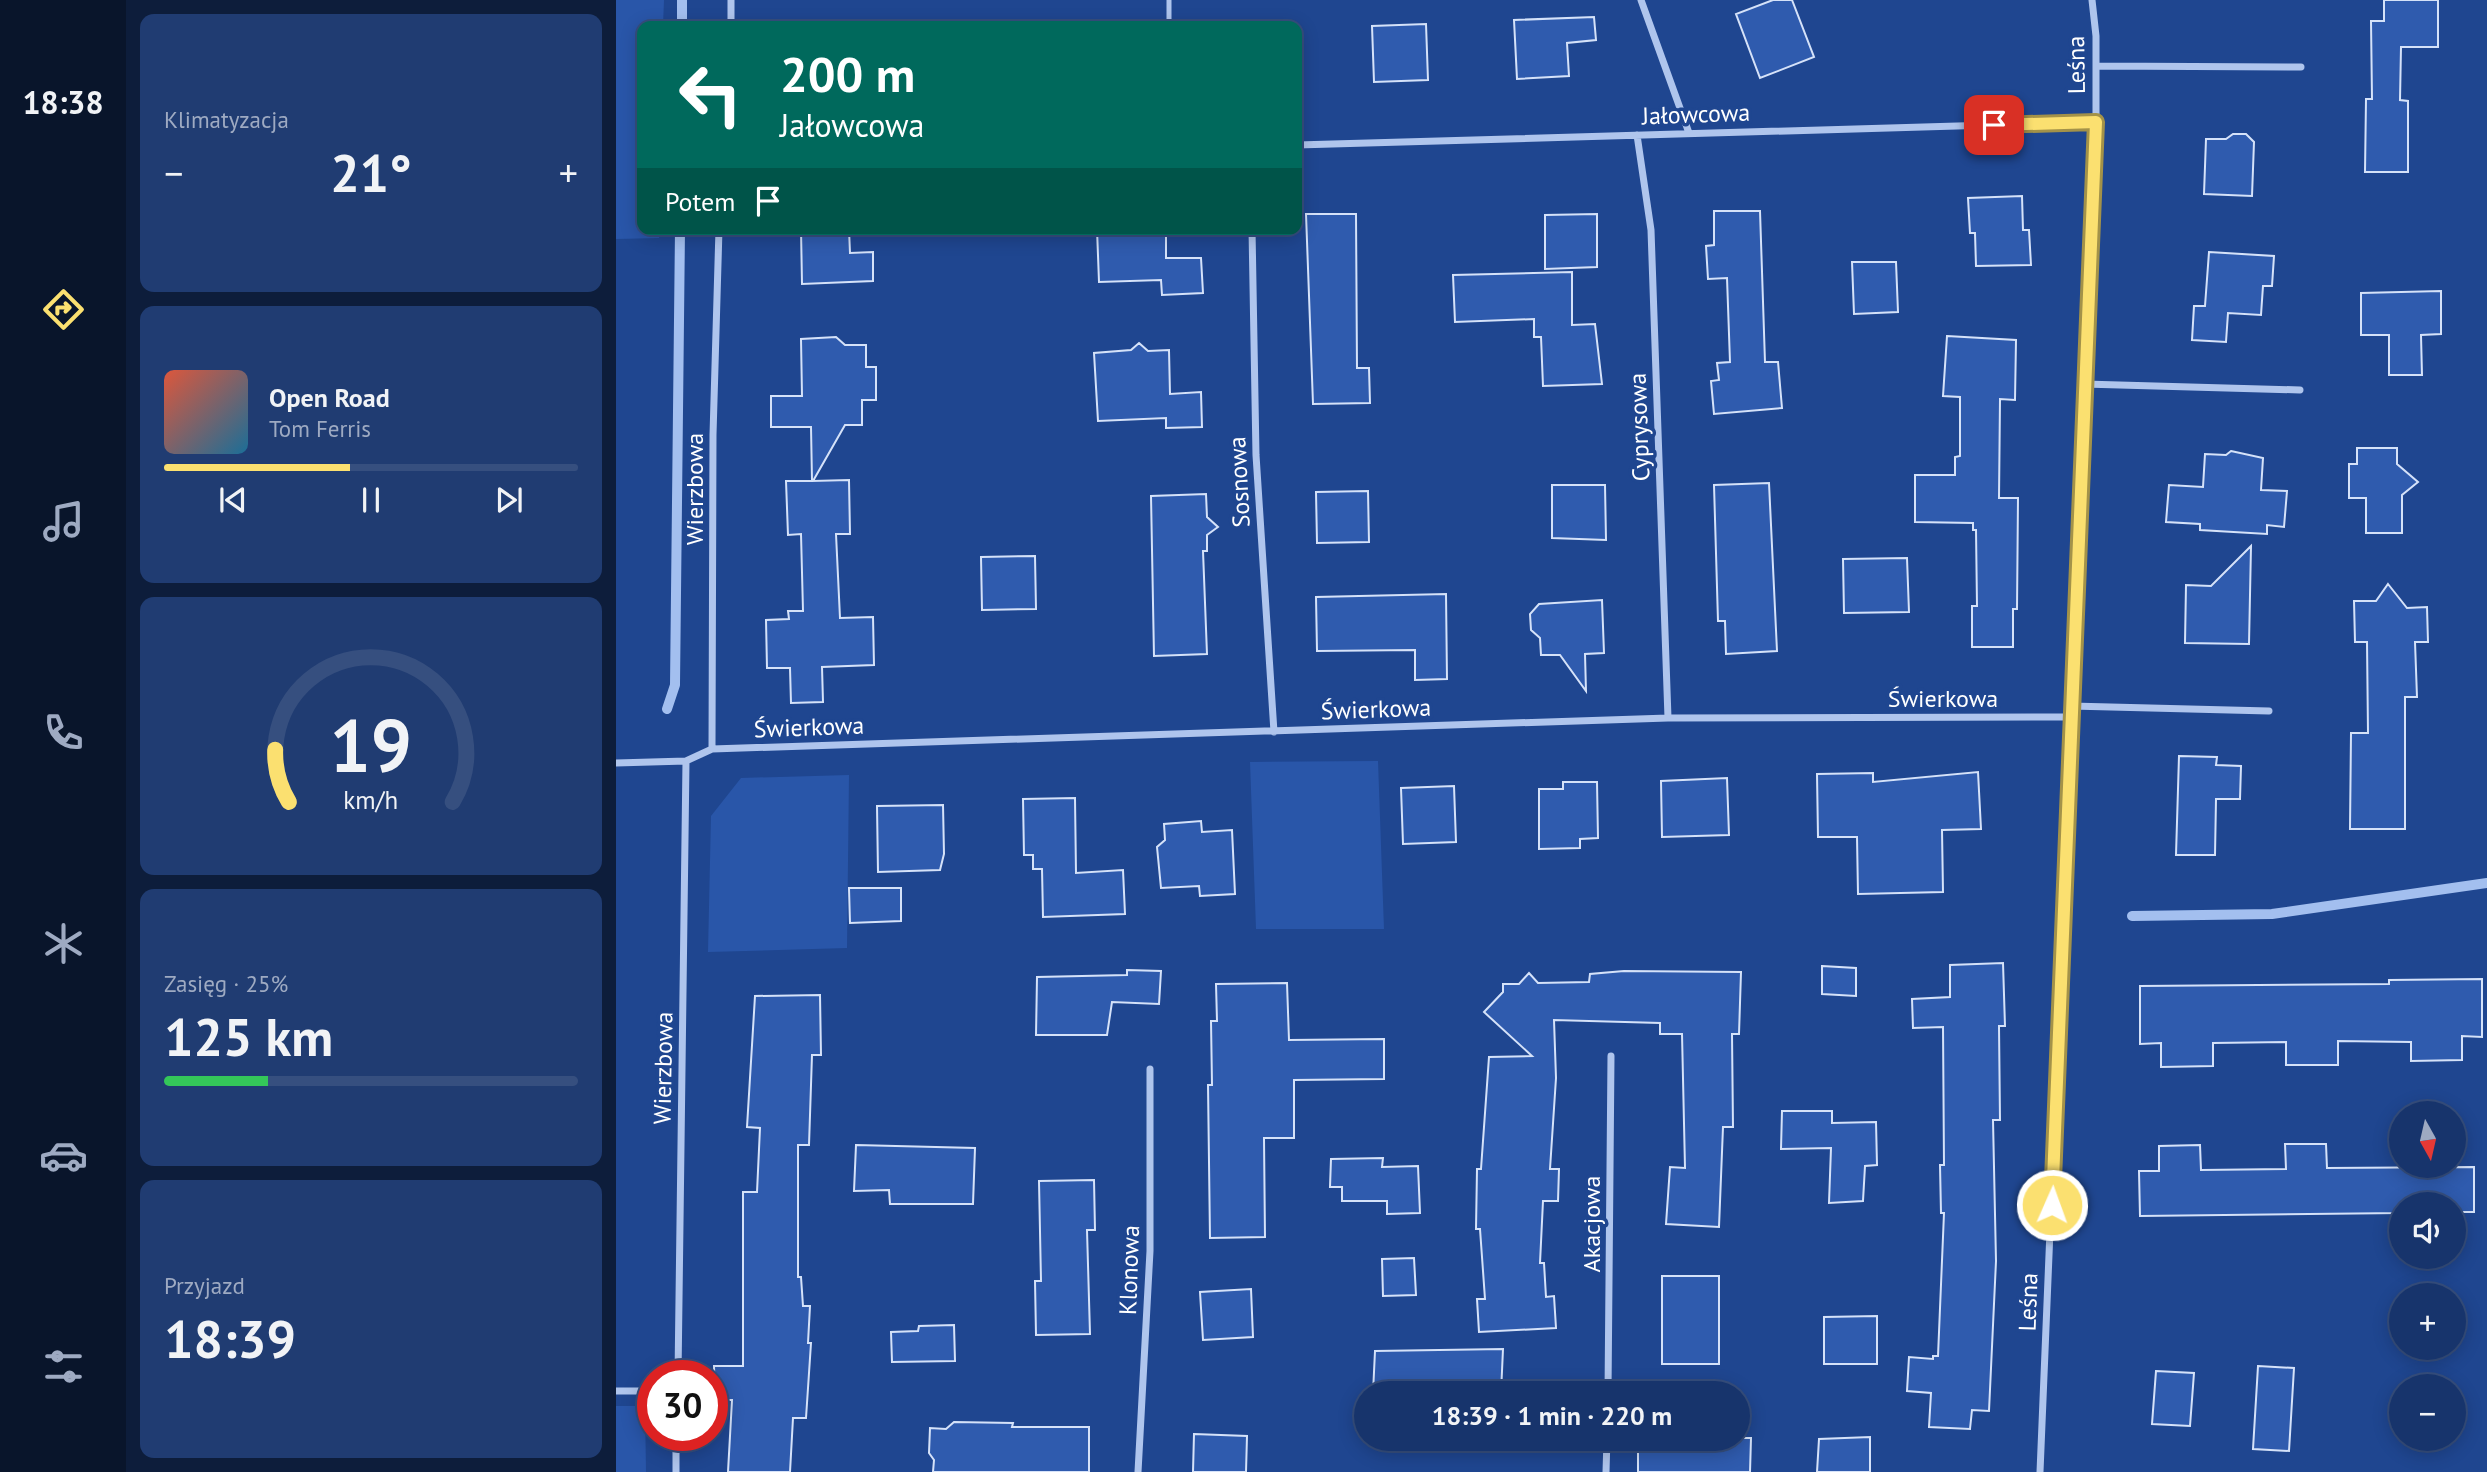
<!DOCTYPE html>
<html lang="pl">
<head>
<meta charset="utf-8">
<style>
	:root { --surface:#17346c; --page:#203c72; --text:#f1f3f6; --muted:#9eaac2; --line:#364f7f; --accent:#fbe070 }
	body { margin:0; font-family:"PT Sans",sans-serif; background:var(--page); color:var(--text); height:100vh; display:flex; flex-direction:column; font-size:26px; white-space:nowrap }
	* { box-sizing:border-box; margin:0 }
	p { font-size:23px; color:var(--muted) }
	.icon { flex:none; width:38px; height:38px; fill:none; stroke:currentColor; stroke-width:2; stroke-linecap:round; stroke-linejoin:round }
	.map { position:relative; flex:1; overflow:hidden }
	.panel { display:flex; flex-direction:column; gap:14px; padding:14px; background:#0d1d3b; width:490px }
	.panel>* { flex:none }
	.banner { position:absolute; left:21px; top:21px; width:665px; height:214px; border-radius:14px; box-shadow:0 4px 18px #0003,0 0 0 2px var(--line); background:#00695c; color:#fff; overflow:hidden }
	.needle { width:46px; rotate:172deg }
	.buttons { position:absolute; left:1773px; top:1101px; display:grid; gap:14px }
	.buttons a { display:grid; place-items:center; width:77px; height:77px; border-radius:50%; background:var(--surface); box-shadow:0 4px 18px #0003,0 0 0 2px var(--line); font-size:35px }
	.speed { position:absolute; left:21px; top:1360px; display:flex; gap:14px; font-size:35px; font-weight:700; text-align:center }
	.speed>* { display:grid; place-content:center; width:91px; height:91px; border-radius:50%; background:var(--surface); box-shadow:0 4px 18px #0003,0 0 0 2px var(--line); line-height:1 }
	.speed .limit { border:10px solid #d22; background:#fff; color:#111 }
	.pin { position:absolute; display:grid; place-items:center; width:60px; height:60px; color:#fff; margin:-30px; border-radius:14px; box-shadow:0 4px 10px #0006 }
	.me { position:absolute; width:77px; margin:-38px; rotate:2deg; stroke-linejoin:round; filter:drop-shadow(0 0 5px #0008) }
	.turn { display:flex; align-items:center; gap:24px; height:147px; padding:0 28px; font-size:32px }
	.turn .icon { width:91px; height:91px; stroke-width:2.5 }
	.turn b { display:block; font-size:49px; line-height:60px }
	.then { display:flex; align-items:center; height:66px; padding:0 28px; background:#0003; gap:14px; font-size:26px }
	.big { font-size:52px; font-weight:800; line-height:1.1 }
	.panel .card { flex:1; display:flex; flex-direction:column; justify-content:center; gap:10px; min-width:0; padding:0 24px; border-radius:14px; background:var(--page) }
	.panel .dial { align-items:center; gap:0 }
	.dial svg { height:182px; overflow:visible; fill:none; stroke:var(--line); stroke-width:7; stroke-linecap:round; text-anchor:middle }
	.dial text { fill:var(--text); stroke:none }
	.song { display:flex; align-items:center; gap:21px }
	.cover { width:84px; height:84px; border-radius:10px; background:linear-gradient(135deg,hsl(10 70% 55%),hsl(200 70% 35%)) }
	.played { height:7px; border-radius:4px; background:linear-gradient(90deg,var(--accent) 45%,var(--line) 45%) }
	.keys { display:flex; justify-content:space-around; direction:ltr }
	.heat { display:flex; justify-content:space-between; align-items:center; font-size:38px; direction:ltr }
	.charge { height:10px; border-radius:5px; background:linear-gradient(90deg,#34c759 25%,var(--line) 0) }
	.trip { position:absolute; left:738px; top:1381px; width:396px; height:70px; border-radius:35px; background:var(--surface); box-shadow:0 4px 18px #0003,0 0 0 2px var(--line); font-weight:800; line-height:70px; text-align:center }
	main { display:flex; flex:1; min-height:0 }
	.menu { display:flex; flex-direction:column; width:126px; justify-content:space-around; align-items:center; background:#09152b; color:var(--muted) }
	.menu .icon { width:49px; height:49px }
	.menu .selected { color:var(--accent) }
	.menu b { font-size:32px; color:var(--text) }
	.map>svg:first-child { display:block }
</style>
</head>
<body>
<main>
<nav class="menu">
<b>18:38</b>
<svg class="icon selected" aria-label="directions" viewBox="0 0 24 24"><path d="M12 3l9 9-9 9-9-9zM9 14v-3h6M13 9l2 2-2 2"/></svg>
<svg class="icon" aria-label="music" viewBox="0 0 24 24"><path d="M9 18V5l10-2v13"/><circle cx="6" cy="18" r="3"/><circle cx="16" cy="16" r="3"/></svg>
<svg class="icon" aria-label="phone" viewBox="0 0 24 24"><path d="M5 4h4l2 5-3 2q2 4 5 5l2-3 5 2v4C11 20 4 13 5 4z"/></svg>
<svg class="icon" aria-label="climate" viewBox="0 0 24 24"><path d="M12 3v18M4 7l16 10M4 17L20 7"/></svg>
<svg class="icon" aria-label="car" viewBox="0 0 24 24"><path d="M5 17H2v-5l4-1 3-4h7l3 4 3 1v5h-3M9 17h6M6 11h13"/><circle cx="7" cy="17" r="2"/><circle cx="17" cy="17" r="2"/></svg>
<svg class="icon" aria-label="filters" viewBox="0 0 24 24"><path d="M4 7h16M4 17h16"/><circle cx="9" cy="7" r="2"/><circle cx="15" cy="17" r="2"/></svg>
</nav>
<section class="panel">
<div class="card"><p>Klimatyzacja</p>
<div class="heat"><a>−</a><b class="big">21°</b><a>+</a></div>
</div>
<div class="card">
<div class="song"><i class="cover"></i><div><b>Open Road</b><p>Tom Ferris</p></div></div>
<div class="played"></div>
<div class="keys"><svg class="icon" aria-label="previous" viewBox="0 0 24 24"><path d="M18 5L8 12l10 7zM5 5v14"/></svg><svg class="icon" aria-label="pause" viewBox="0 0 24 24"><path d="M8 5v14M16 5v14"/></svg><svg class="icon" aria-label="next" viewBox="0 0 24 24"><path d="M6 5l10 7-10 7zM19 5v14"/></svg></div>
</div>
<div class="card dial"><svg viewBox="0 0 100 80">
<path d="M14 69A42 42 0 1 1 86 69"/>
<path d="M14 69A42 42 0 0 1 8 46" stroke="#fbe070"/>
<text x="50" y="56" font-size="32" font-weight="700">19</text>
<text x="50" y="72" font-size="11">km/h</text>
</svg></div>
<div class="card"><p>Zasięg · 25%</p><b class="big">125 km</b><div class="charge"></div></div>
<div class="card"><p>Przyjazd</p><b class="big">18:39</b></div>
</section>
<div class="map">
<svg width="1871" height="1472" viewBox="0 0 1871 1472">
	<rect width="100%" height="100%" fill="#1f4690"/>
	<path fill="#2956a9" d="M0,0h48l-1,26h-21v203h18l-1,9 -43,1z
		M762,761l6,168h-128l-6,-167z
		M233,775l-2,173 -139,4 3,-136 30,-38z
		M0,1406h29l1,66h-30z"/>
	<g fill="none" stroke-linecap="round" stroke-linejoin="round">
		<path stroke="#a3bfef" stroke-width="10" d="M66,26v-26
			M51,709l8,-24 5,-456
			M1516,916l140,-2 215,-31"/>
	</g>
	<path fill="#2f5bae" stroke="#d5e2f9" stroke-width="2" d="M1157,0h19l22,57 -54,21 -24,-64z
		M1768,0h54v47h-37l-1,53 8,1v71h-43l1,-73h6l-1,-78h13z
		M978,17l2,23 -29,3 2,33 -52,3 -3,-59z
		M810,24l2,56 -54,2 -2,-56z
		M1617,134h13l8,8 -2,54 -48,-2 2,-55h20z
		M1406,196l1,34h6l2,35 -55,1 -1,-33h-5l-2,-35z
		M1098,211h46l5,151h13l4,46 -68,6 -3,-33 8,-1 -2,-17 13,-1 -3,-84 -19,1 -2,-33 8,-1z
		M690,214h50l1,154h12l1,35 -57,1z
		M981,214v53l-52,2v-54z
		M185,229h48l1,24 23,-1v29l-71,3z
		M481,229h69v29h35l2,35 -41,2 -1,-15 -62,2z
		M1593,252l65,4 -2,30h-9l-2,29 -33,-2 -2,29 -34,-2 2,-34h11z
		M1236,262h44l2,50 -44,2z
		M956,272v53l23,-1 7,60 -59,2 -2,-49h-7v-18l-79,3 -2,-47z
		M1825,291v43l-20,1 1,40h-33v-40h-28v-42z
		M1331,336l69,4 -1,60 -15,-1 -1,99h19l-1,111h-4v38h-41v-41h5l-1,-76h-3v-7l-58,-1v-47h40v-18l5,-1v-59l-17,-1z
		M220,337l9,8h21v22h10v33h-14v25h-17l-32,56 36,-1 1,54h-14l4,84 33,-1 1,48 -52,2 1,35 -32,1 -1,-35h-23l-1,-48 23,-1 -1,-8h15l-2,-77 -13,1 -2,-54h26l-1,-54h-40v-31h31l-1,-57z
		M523,343l9,8 21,-1 1,44 31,-2 1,35 -36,1v-10l-68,3 -4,-68 37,-3z
		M1741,448h40v16l21,18 -16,13v38h-36v-35h-17v-34h8z
		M1615,451l32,7 -2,32 26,1 -3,36 -17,-2v9l-67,-4v-6l-34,-2 3,-37 34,2 2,-33 21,1z
		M1153,483l8,168 -51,3 -1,-33h-7l-4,-136z
		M936,485h53l1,55 -54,-2z
		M752,491l1,51 -52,1 -1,-51z
		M590,494l1,23 11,10 -11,8v16h-4l4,103 -53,2 -3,-160z
		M1635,546l-2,98 -64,-1 1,-58 25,1z
		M419,556l1,53 -54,1 -1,-53z
		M1291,558l2,54 -65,1 -1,-54z
		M1772,584l19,24 20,-1 1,35h-13l2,55h-12v132h-55l1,-96h17l-1,-91h-12l-1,-41h22z
		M830,594l1,85 -32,1v-30l-98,1 -1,-54z
		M986,600l2,53 -19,1 1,37 -26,-36h-19l-1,-17 -9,-8 -1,-16 9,-10z
		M1563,756l38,1 -1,8 25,1 -1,33h-24l-1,56h-39z
		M1362,772l3,57 -39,1 1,62 -85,2 -1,-57h-39l-1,-63 56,-1v9z
		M1111,778l2,57 -67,2 -1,-56z
		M947,782h34l1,56 -18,1v9l-41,1v-60h24z
		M838,786l2,56 -53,2 -2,-56z
		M459,798l1,75 47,-3 2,44 -82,3 -1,-48h-9v-14h-9l-1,-56z
		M327,805l1,49 -4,16 -62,2 -1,-66z
		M585,821l1,11 30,-2 3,64 -35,2 -1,-10 -38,2 -4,-41 8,-7 -1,-16z
		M233,888h52v33l-51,2z
		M1387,963l2,63h-6l1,94h-7l3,141 -7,150 -17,-1 -2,19 -41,-2 2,-34 -24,-2 2,-34 24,2v-3h5l6,-143h-3l-1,-48h4l-1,-138 -30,1 -1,-29 38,-2v-32z
		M1206,966l34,2v28l-34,-2z
		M511,970l34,1 -2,33 -47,-2 -5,33h-71l1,-58 90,-2z
		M1008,971l117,1 -2,62h-7l1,93h-10l-4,100 -53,-3 4,-57 15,1 -3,-134h-22v-11l-106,-3 2,58 -6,91h9l-1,32h-15l-3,62h4l2,34 8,-1 2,32 -77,4 -2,-33h8l-5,-70h-4l1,-60h4l8,-112 43,-1 -48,-44 19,-20v-8h16l10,-11 9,10 51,-1 1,-8z
		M1866,979v58l-20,-1v24l-51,1v-19l-73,-1v24h-52v-23l-73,1v23l-52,1v-24l-21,1v-58l249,-2v-4z
		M671,983l2,57 95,-1v40l-90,1v58h-30l1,99 -55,1 -2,-153h4l-1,-64h6l-1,-37z
		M204,995l1,60h-9l-3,90h-11v132h3l2,29h7l-2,37h3l-5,75h-13l-3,54h-62l4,-72h-17l-1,-34h29v-174h14l3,-64 -13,-1 8,-131z
		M1166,1111h50v12l44,-1 1,43 -12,1 -2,35 -34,2 2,-55 -50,1z
		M1669,1144h41l1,24 147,-1v45h-20v-8h-53v9l-261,3 -1,-45h20v-25l41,-1 1,25 85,-1z
		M240,1145l119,3 -2,56h-83l-1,-14 -35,1z
		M767,1158l-1,9 36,-1 2,47 -33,1v-13h-45v-14h-12l1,-28z
		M478,1180l1,50h-8l3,104 -54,1 -1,-54h6l-2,-100z
		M798,1258l2,37 -33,1 -1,-37z
		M1046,1276h57v88h-57z
		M635,1289l2,48 -50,3 -3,-48z
		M1261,1316v48h-53v-47z
		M338,1325l1,36 -63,1 -1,-30 27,-1 1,-5z
		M887,1349l-2,44h-128l2,-42z
		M1642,1366l36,2 -5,83 -36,-2z
		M1540,1371l38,2 -4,53 -38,-2z
		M338,1422l59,1 -1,4h77v45h-156l1,-12 -5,-7 1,-25 16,1z
		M578,1434l53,2 -1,36h-53z
		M1254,1437v35h-53l2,-33z
		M1022,1438h113l-1,34h-112z"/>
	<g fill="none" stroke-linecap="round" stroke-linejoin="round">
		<path stroke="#afc5ed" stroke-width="5" d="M553,26v-26"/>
		<path stroke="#afc5ed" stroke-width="7" d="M1025,0l48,133
			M115,26v-26
			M1481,66l204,1
			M1021,135l14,95 17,488
			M681,145l799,-23
			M636,229l4,226 18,277
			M1468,384l216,6
			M1455,706l198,5
			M96,749l1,-314 6,-206
			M0,763l70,-2 26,-12 956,-31 402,-1
			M62,1376l8,-615
			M0,1391h37
			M992,1393l3,-337
			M60,1472v-37
			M522,1472l12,-221v-182
			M990,1472l1,-34
			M1424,1472l56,-1350v-86l-4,-36"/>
	</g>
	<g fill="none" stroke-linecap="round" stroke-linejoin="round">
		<g stroke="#a39249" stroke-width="18">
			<path id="route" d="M1378,125l102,-3 -44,1083"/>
		</g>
		<use href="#route" stroke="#fbe070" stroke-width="12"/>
	</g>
	<g text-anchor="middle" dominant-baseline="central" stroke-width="7" stroke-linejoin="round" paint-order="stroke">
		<g font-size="24" fill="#fff" stroke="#1f4690">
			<text transform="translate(1460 65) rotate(-91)">Leśna</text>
			<text transform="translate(1080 114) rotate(-2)">Jałowcowa</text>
			<text transform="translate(1023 427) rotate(-92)">Cyprysowa</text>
			<text transform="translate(623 482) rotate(-93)">Sosnowa</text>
			<text transform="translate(78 489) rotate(-90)">Wierzbowa</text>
			<text x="1327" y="698">Świerkowa</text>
			<text transform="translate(760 709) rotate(-2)">Świerkowa</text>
			<text transform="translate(193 727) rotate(-2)">Świerkowa</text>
			<text transform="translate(47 1068) rotate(-89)">Wierzbowa</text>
			<text transform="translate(975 1224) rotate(-90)">Akacjowa</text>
			<text transform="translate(513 1270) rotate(-88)">Klonowa</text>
			<text transform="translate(1412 1302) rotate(-88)">Leśna</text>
		</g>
	</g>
</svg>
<div class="buttons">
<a><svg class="needle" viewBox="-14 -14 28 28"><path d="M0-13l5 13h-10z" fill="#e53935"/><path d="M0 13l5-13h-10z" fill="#9eaac2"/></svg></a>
<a><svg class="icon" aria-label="sound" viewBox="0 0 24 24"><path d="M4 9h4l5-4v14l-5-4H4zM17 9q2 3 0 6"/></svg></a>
<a>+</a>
<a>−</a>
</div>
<div class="speed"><div class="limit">30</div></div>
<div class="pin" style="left:1378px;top:125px;background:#d93025"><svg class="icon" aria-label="arrive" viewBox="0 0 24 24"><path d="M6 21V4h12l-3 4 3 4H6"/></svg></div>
<svg class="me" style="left:1436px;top:1205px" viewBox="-20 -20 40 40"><circle r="17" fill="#fbe070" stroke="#fff" stroke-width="3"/><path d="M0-11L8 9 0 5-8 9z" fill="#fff"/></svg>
<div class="trip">18:39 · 1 min · 220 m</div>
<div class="banner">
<div class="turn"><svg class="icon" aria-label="left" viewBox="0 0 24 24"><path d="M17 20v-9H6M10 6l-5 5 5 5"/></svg><div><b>200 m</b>Jałowcowa</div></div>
<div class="then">Potem<svg class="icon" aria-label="arrive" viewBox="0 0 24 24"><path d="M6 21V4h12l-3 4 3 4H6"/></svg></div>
</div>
</div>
</main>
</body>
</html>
